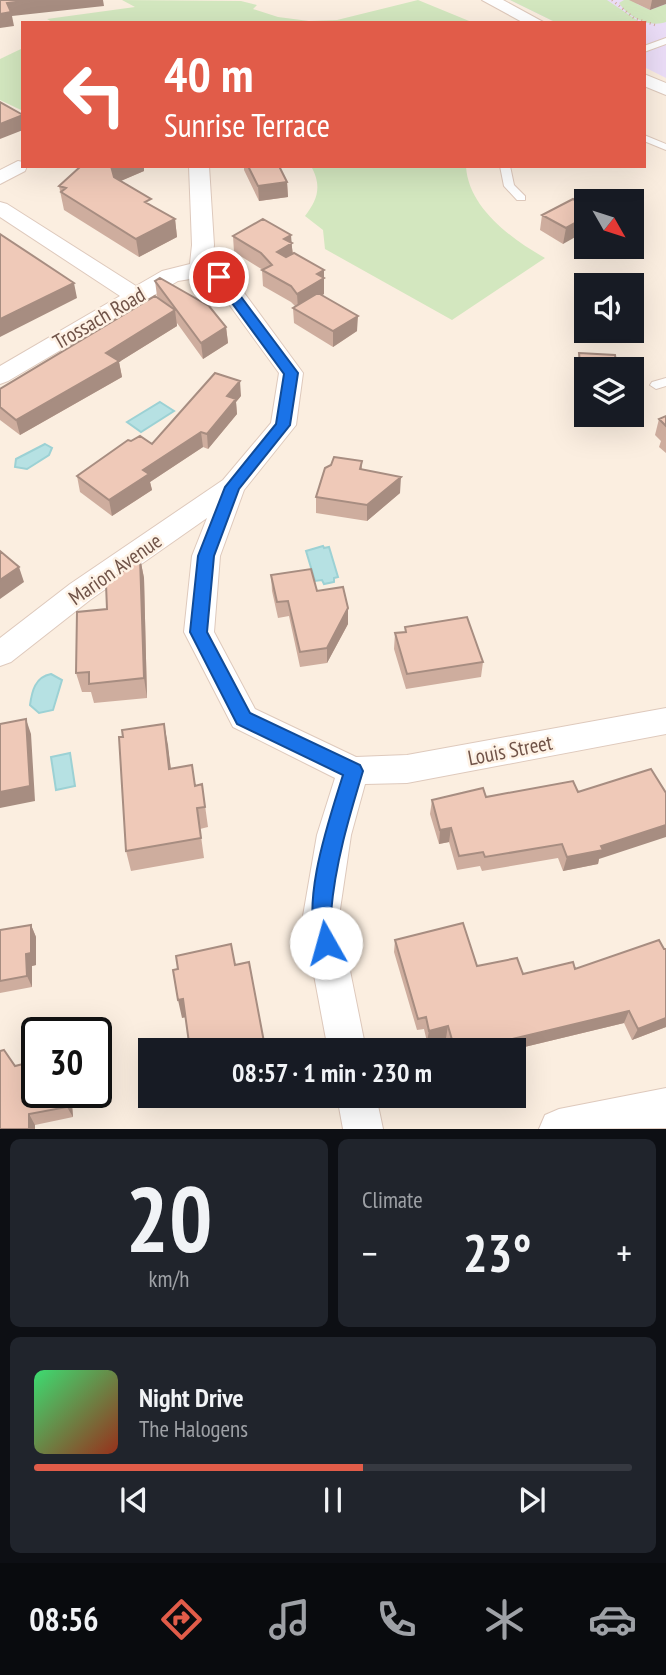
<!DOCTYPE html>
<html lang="en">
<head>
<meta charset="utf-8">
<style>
	:root { --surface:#171b24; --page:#20242c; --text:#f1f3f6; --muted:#9ea1a6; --line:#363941; --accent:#e15c49 }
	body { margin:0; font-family:"PT Sans Narrow",sans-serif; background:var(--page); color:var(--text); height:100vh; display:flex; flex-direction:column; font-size:26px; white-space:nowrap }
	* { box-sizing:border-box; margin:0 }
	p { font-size:23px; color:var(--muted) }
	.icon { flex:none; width:38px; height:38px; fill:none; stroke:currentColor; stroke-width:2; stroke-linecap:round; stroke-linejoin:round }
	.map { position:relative; height:1129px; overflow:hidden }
	.side { display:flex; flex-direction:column; gap:10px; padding:10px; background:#0d0f14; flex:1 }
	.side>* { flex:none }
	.banner { position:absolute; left:21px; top:21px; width:625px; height:147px; border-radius:0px; box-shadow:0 7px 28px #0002; background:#e15c49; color:#fff; overflow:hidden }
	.needle { width:46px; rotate:129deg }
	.tools { position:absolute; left:574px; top:189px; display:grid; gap:14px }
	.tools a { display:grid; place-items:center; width:70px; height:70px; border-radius:0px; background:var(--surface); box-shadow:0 7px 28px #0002; font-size:35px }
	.speed { position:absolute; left:21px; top:1017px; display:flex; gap:14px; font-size:35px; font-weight:700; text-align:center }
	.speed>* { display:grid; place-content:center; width:91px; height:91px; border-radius:50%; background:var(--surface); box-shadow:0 7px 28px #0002; line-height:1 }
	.speed .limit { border:4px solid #111; border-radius:10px; background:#fff; color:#111 }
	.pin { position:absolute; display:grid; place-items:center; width:60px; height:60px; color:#fff; margin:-30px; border:4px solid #fff; border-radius:50%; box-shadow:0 2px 7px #0007 }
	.me { position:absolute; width:77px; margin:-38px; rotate:353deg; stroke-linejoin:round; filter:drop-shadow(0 0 5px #0008) }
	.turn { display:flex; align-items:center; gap:24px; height:147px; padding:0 28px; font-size:32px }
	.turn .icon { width:91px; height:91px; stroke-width:2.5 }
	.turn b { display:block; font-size:49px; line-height:60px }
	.big { font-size:52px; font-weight:700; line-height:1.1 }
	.side .widget { flex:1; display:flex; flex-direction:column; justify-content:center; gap:10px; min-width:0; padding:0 24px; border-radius:10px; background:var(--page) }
	.side .dial { align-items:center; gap:0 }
	.dial b { font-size:91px; line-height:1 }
	.song { display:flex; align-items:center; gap:21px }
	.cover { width:84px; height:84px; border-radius:10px; background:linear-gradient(135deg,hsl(140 70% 55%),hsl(10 70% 35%)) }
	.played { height:7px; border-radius:4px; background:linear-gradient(90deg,var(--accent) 55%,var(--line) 55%) }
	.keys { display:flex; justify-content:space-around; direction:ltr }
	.heat { display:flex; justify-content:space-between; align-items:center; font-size:38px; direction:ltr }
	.side .tiles { flex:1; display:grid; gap:10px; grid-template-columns:1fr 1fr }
	.widget:last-child { grid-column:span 2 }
	.trip { position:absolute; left:138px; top:1038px; width:388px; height:70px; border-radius:0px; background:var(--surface); box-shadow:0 7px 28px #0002; font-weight:700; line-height:70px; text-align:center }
	.dock { display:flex; height:112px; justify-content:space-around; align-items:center; background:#090b0e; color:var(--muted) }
	.dock .icon { width:49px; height:49px }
	.dock .selected { color:var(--accent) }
	.dock b { font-size:32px; color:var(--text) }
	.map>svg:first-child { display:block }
</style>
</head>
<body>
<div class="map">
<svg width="666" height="1129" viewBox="0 0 666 1129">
	<rect width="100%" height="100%" fill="#fbeee0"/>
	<path fill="#ebddf7" d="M510,0h156v78l-22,-11v-44h-87z"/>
	<path fill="#d3e7bf" d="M122,0l119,1 16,4 -4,4 25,8 31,4 28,-1 81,-20 56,23h-420l-7,-4 88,-12z
		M510,0h97l34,23h-84z
		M624,0h17l-4,4 13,6 16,-6v18c-17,6 -38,-5 -47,-19z
		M23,48v62h-2l-21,-10v-41z
		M311,166h155c2,42 47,74 79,92l-93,62 -127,-71 -2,-19 -18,-14c13,-17 17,-30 6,-50z"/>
	<path fill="#b6e1e3" stroke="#9cd1d4" stroke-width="2" d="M160,402l14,9 -33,21 -14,-10z
		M45,444l7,4 -3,7 -22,14 -12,-2 1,-8z
		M323,546l1,2 5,-1 9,30 -4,1v4l-10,2 -2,-4 -7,1 -9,-30z
		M51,674l11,6 -9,30 -14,3 -9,-8c2,-14 5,-28 21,-31z
		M70,753l5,33 -19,4 -5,-33z"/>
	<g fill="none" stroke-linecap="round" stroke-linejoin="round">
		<g stroke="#dec9bc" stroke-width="2">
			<path id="lane" d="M666,38v6l-22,8v-6z
				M644,135l22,9v6l-22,-9z
				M500,166h10l4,19 11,11v4h-8l-13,-14z
				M666,378v8l-10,3 -6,-4 2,-3z"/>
		</g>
		<g stroke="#dec9bc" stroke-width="2">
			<path id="street" d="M482,0h21l42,23h-21z
				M644,74l22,9v12l-22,-9z
				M18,161l5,1v4h4l-2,5 -25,13v-14z
				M189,166h20l5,79 -3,21 20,9 72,98 -7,52 -52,65 -24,66 -6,76 41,77 101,48 51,-2 259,-47v26l-259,49 -42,1 -14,51 -12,81 27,134h-38l-25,-134 14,-81 18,-57 -102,-51 -49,-95 8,-76 15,-38 -117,82 -79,62 -11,4v-28l70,-54 153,-104 48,-57 8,-50 -64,-88 -13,-8 -24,4 -170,100 -8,3v-18l120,-70 -120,-79v-15l7,2 129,82 26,-15 28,-7 2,-19z
				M666,1088v40l-127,1 6,-14 14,-6z
				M337,1096h39l7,33h-40z"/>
		</g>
		<path stroke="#d3ac9c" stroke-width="2.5" stroke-dasharray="1 3.5" stroke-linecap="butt" d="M612,0l22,18 21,7"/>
		<use href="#lane" fill="#fff" fill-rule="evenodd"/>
		<use href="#street" fill="#fff" fill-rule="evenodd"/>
	</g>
	<path fill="#cead9e" d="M629,0h37l-16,10z
		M81,166h63v5l-24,10 32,25 23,13 2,18 -38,20 -75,-47 -5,-24z
		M244,166h35l8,16 1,15 -29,4 -15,-31z
		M586,206l-23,38 -23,-14 2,-15z
		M233,236l58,7 2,10 31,17v24l-2,1 35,36 -24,16 -39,-24 -1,-15 2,-2 -4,-4 -28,-16 -1,-16h1l-29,-18z
		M155,281l71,46 2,16 -25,16 -26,-36v3l-58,36 3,15 -102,58 -20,-15v-31l159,-90 -2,-3z
		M579,353l7,16v27h-7l-2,-29z
		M241,396l-5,6 1,12 -29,35 -5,-2 -53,35 2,8 -40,26 -32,-24 -3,-16 54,-35 21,3z
		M666,416v37l-7,-6 2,-6 -6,-6 4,-16z
		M362,461v9l38,23 -33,28 -51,-8v-16z
		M140,558l4,20 3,120 -53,5 -3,-11h-9l-6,-19 31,-64z
		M271,575l46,16 31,17v16l-21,39 -27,4 -11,-51 -11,2 -6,-27z
		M405,627l78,35 -2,15 -75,12 -12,-40 1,-16 10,-1z
		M164,724l7,44 25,17 6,-1 6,43 -8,2 4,29 -73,13 -5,-20z
		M486,797l113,62 -1,5 -35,7 -5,-13 -76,13 -2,-5 -23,4 -8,-28 -10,2 -9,-30 2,-14z
		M31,925l5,12v28l-4,1v21l-32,6v-63z
		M395,940l82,26 46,8 52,-5 91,-20v78l-34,13 -8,-17 -112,27h-63l-3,-12 -19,4 -3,-13 -7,1 -23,-78z
		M15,1066l22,26h34l2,25 -38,8v4h-35z"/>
	<path fill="#a78d81" d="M32,0h71l1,6 -92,10 2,10 -14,2v-14l7,-11z
		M652,0h14v4l-16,6z
		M23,115v15l-23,9v-15z
		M111,166h33v5l-30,13z
		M287,182l1,15 -29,4 -1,-15z
		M586,217v14l-23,13 3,-16z
		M175,219l2,18 -38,20 -3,-18z
		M291,235l2,24 -15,8 -1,-15 7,-13z
		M324,270v24l-26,15 -1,-15 20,-20z
		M74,283l3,15 -77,39v-18z
		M175,310l2,16 -58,36 3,15 -102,58 -4,-15 90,-67z
		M358,316l-1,15 -24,16v-16z
		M226,327l2,16 -25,16 -2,-16z
		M240,381l1,15 -5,6 1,12 -29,35 -1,-15 20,-38z
		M201,432l2,15 -53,35 2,8 -40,26 -3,-16 34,-30z
		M401,477l-1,16 -33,28v-16z
		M140,558l4,20 3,120 -3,-20z
		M19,567l5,15 -24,17v-19z
		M348,608v16l-21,39v-15z
		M26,719l5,15 4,67 -35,7v-16z
		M164,724l4,21 5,44 -4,-20z
		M666,825v12l-67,22 -1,5 -35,7 4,-14z
		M451,828l-2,14 -10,2 1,-14z
		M31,925l5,12v28l-4,1v21l-5,-11 -1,-22z
		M183,999l4,18 -5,1 -4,-18z
		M629,1011l-5,12 -112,27h-22l2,-6z
		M666,1018v9l-34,13 6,-11z
		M448,1026l-2,12 -19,4 2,-11z
		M264,1042l1,8h-8l-1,-6z
		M66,1092h5l2,25 -6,-10z
		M29,1114l6,11v4h-6z"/>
	<path fill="#efc9b8" stroke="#a78d81" stroke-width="2" d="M0,0h32l-25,3 4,9 -11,2z
		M0,102l23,13 -23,9z
		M81,166h30l3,11 37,22 -6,3 30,17 -39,20 -75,-47 5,-4 -7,-2z
		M248,166h31l8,16 -29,4z
		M573,199l13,7v11l-20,11 -24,-13z
		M263,219l28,16 -7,4 8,4 -15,9 9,5 8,-4 30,17 -7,4 7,4 -27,16 -6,-8 -29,-16 10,-5 -11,-12 -28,-17z
		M0,234l74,49 -74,36z
		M160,278l49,28 17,21 -25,16 -46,-62z
		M318,293l40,23 -25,15 -40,-23z
		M155,296l20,14 -69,43 13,8 -103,59 -16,-13v-18z
		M579,353l36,2 2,14h-31v13h-4z
		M215,373l25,8 -13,15 9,3 -29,35 -6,-2 -58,38 6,4 -40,26 -32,-24 51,-36 3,1 9,-5 12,8z
		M666,416v10l-7,-7z
		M334,457l28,4 -2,8 41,8 -34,28 -51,-8 9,-29 6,-3z
		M0,551l19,16 -19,13z
		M140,558l4,120 -55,6v-12l-13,1 1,-61 30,-3 -1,-25z
		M311,569l6,22 26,-4 5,21 -21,40 -27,4 -12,-51 -11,1 -6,-27z
		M467,617l16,45 -76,12 -12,-41 11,-1 -1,-5z
		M26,719l4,67 -30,6v-68z
		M164,724l5,45 23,-4 3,21 7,-2 3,23 -8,1 4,30 -75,13 -7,-114h4l-1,-7z
		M651,769l15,24v32l-65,21 2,4 -36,7 -5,-13 -77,13 -2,-5 -24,4 -8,-28 -11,2 -8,-30 51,-12 3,9 87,-16 5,11z
		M463,923l14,43 40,-8 6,16 50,-12 2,7 84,-29 5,9h2v69l-28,11 -9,-18 -137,33 2,6h-39l-7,-24 -19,5 -3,-14 -8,2 -23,-79z
		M31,925v28l-5,1 1,22 -27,5v-51z
		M231,944l4,21 14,-3 15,80 -8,2 1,6h-67l-7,-51 -5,1 -5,-30 5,-1 -2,-13z
		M4,1050l11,16 12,-3v10l10,-2v21h29l1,15 -38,7v15h-29v-78z"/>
	<path fill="#1a73e8" stroke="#114b97" stroke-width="2" d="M219,273l5,1 74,99 -8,52 -51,64 -25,67 -7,76 43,81 110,52 3,6c-14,46 -28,93 -32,142 -1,13 7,24 2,37l-7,3 -7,-3c-20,-45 10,-130 24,-175l-106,-51 -47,-92 8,-76 27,-69 51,-63 8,-50 -71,-97z"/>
	<g text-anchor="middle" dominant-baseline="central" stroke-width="5" stroke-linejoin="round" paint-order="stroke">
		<g font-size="21" fill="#705348" stroke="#fef2e5">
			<text transform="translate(99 318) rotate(-30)">Trossach Road</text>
			<text transform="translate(115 569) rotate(-35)">Marion Avenue</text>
			<text transform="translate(510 750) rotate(-11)">Louis Street</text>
		</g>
	</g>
</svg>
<div class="tools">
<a><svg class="needle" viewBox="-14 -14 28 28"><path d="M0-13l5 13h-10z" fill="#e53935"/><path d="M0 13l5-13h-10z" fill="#9ea1a6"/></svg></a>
<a><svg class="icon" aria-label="sound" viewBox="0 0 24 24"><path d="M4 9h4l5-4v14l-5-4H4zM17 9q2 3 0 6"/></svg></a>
<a><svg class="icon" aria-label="layers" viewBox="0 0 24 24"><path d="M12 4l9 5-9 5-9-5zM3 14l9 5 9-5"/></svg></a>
</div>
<div class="speed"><div class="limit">30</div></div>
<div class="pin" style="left:219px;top:277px;background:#d93025"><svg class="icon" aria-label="arrive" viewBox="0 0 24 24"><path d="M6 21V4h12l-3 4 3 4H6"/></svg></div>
<svg class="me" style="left:326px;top:943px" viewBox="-20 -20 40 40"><circle r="19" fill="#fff"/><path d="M0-13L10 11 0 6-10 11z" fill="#1a73e8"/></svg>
<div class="trip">08:57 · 1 min · 230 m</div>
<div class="banner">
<div class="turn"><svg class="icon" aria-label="left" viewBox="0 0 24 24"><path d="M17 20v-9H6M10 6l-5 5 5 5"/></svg><div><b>40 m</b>Sunrise Terrace</div></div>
</div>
</div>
<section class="side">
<div class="tiles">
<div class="widget dial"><b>20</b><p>km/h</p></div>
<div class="widget"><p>Climate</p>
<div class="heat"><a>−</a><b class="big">23°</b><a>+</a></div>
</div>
<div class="widget">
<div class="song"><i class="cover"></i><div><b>Night Drive</b><p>The Halogens</p></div></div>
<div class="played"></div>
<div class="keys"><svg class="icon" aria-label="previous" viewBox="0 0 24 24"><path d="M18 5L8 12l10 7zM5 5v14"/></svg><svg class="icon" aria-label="pause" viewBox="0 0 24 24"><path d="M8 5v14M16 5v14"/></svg><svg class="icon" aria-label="next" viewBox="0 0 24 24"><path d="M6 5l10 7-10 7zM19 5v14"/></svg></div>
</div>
</div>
</section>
<nav class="dock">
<b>08:56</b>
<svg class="icon selected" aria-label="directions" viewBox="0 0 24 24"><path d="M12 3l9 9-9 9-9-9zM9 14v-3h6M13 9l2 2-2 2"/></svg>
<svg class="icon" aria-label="music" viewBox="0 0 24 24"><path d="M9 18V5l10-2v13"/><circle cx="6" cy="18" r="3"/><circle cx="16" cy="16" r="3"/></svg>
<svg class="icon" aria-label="phone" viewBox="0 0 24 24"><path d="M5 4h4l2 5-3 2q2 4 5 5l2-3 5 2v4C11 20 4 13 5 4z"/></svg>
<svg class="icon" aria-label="climate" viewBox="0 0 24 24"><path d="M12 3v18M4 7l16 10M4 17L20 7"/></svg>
<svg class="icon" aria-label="car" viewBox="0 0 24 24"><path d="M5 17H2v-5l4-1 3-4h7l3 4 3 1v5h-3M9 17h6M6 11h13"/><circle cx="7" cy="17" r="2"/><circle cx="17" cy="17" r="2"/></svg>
</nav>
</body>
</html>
